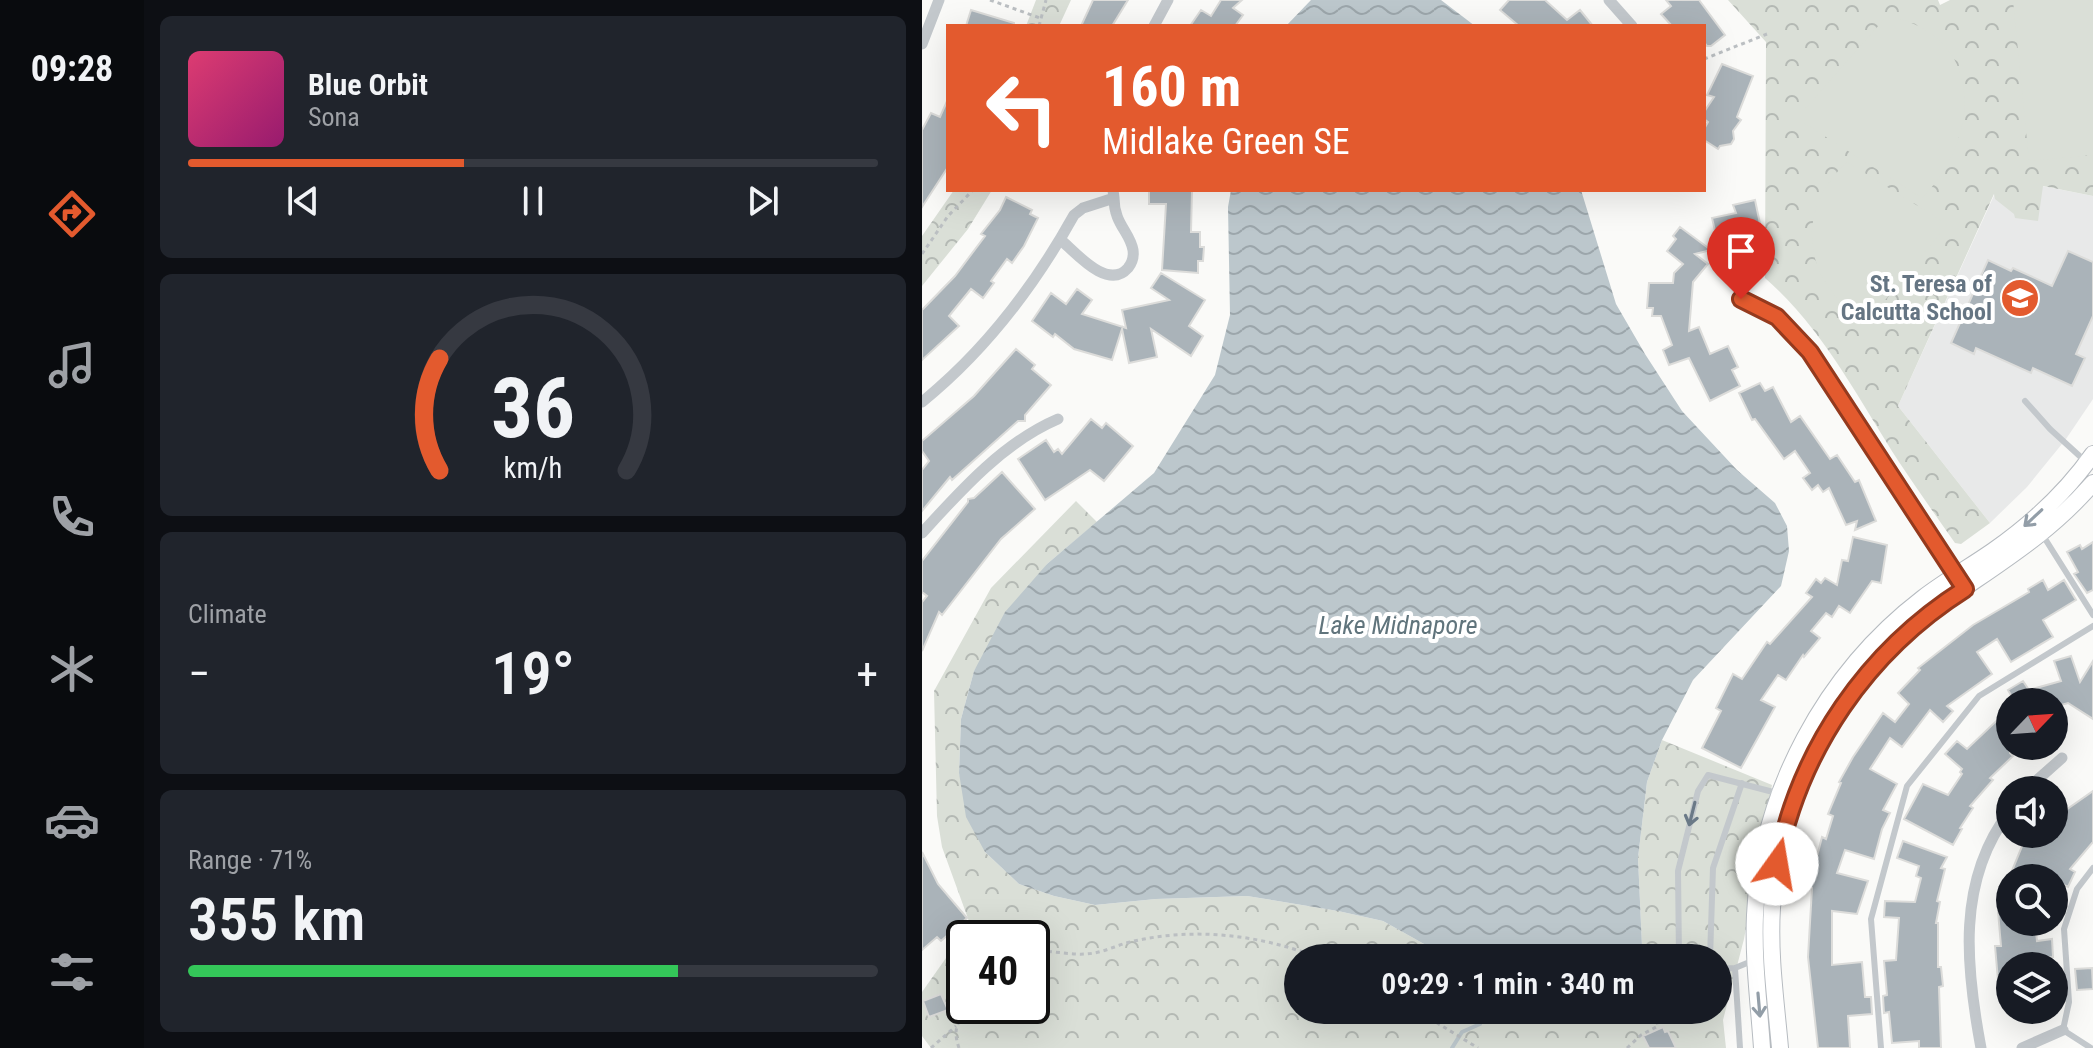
<!DOCTYPE html>
<html lang="en">
<head>
<meta charset="utf-8">
<style>
	:root { --surface:#171b24; --page:#20242c; --text:#f1f3f6; --muted:#9ea1a6; --line:#363941; --accent:#e35a2e }
	body { margin:0; font-family:"Roboto Condensed",sans-serif; background:var(--page); color:var(--text); height:100vh; display:flex; flex-direction:column; font-size:30px; white-space:nowrap }
	* { box-sizing:border-box; margin:0 }
	p { font-size:26px; color:var(--muted) }
	.icon { flex:none; width:44px; height:44px; fill:none; stroke:currentColor; stroke-width:2; stroke-linecap:round; stroke-linejoin:round }
	.map { position:relative; flex:1; overflow:hidden }
	.panel { display:flex; flex-direction:column; gap:16px; padding:16px; background:#0d0f14; width:778px }
	.panel>* { flex:none }
	.banner { position:absolute; left:24px; top:24px; width:760px; height:168px; border-radius:0px; box-shadow:0 8px 32px #0002; background:#e35a2e; color:#fff; overflow:hidden }
	.needle { width:52px; rotate:65deg }
	.controls { position:absolute; left:1074px; top:688px; display:grid; gap:16px }
	.controls a { display:grid; place-items:center; width:72px; height:72px; border-radius:50%; background:var(--surface); box-shadow:0 8px 32px #0002; font-size:40px }
	.speed { position:absolute; left:24px; top:920px; display:flex; gap:16px; font-size:40px; font-weight:700; text-align:center }
	.speed>* { display:grid; place-content:center; width:104px; height:104px; border-radius:50%; background:var(--surface); box-shadow:0 8px 32px #0002; line-height:1 }
	.speed .limit { border:4px solid #111; border-radius:12px; background:#fff; color:#111 }
	.pin { position:absolute; display:grid; place-items:center; width:68px; height:68px; color:#fff; margin:-82px -34px; border-radius:50% 50% 50% 0; rotate:-45deg; box-shadow:0 0 8px #0007 }
	.pin .icon { rotate:45deg }
	.me { position:absolute; width:88px; margin:-44px; rotate:13deg; stroke-linejoin:round; filter:drop-shadow(0 0 6px #0008) }
	.turn { display:flex; align-items:center; gap:28px; height:168px; padding:0 24px; font-size:36px }
	.turn .icon { width:104px; height:104px; stroke-width:2.5 }
	.turn b { display:block; font-size:56px; line-height:68px }
	.big { font-size:60px; font-weight:600; line-height:1.1 }
	.panel .tile { flex:1; display:flex; flex-direction:column; justify-content:center; gap:12px; min-width:0; padding:0 28px; border-radius:12px; background:var(--page) }
	.panel .dial { align-items:center; gap:0 }
	.dial svg { height:208px; overflow:visible; fill:none; stroke:var(--line); stroke-width:7; stroke-linecap:round; text-anchor:middle }
	.dial text { fill:var(--text); stroke:none }
	.song { display:flex; align-items:center; gap:24px }
	.cover { width:96px; height:96px; border-radius:12px; background:linear-gradient(135deg,hsl(340 70% 55%),hsl(320 70% 35%)) }
	.played { height:8px; border-radius:4px; background:linear-gradient(90deg,var(--accent) 40%,var(--line) 40%) }
	.keys { display:flex; justify-content:space-around; direction:ltr }
	.heat { display:flex; justify-content:space-between; align-items:center; font-size:44px; direction:ltr }
	.charge { height:12px; border-radius:6px; background:linear-gradient(90deg,#34c759 71%,var(--line) 0) }
	.trip { position:absolute; left:362px; top:944px; width:448px; height:80px; border-radius:40px; background:var(--surface); box-shadow:0 8px 32px #0002; font-weight:600; line-height:80px; text-align:center }
	main { display:flex; flex:1; min-height:0 }
	.dock { display:flex; flex-direction:column; width:144px; justify-content:space-around; align-items:center; background:#090b0e; color:var(--muted) }
	.dock .icon { width:56px; height:56px }
	.dock .on { color:var(--accent) }
	.dock b { font-size:36px; color:var(--text) }
	.map>svg:first-child { display:block }
</style>
</head>
<body>
<main>
<nav class="dock">
<b>09:28</b>
<svg class="icon on" aria-label="directions" viewBox="0 0 24 24"><path d="M12 3l9 9-9 9-9-9zM9 14v-3h6M13 9l2 2-2 2"/></svg>
<svg class="icon" aria-label="music" viewBox="0 0 24 24"><path d="M9 18V5l10-2v13"/><circle cx="6" cy="18" r="3"/><circle cx="16" cy="16" r="3"/></svg>
<svg class="icon" aria-label="phone" viewBox="0 0 24 24"><path d="M5 4h4l2 5-3 2q2 4 5 5l2-3 5 2v4C11 20 4 13 5 4z"/></svg>
<svg class="icon" aria-label="climate" viewBox="0 0 24 24"><path d="M12 3v18M4 7l16 10M4 17L20 7"/></svg>
<svg class="icon" aria-label="car" viewBox="0 0 24 24"><path d="M5 17H2v-5l4-1 3-4h7l3 4 3 1v5h-3M9 17h6M6 11h13"/><circle cx="7" cy="17" r="2"/><circle cx="17" cy="17" r="2"/></svg>
<svg class="icon" aria-label="filters" viewBox="0 0 24 24"><path d="M4 7h16M4 17h16"/><circle cx="9" cy="7" r="2"/><circle cx="15" cy="17" r="2"/></svg>
</nav>
<section class="panel">
<div class="tile">
<div class="song"><i class="cover"></i><div><b>Blue Orbit</b><p>Sona</p></div></div>
<div class="played"></div>
<div class="keys"><svg class="icon" aria-label="previous" viewBox="0 0 24 24"><path d="M18 5L8 12l10 7zM5 5v14"/></svg><svg class="icon" aria-label="pause" viewBox="0 0 24 24"><path d="M8 5v14M16 5v14"/></svg><svg class="icon" aria-label="next" viewBox="0 0 24 24"><path d="M6 5l10 7-10 7zM19 5v14"/></svg></div>
</div>
<div class="tile dial"><svg viewBox="0 0 100 80">
<path d="M14 69A42 42 0 1 1 86 69"/>
<path d="M14 69A42 42 0 0 1 14 26" stroke="#e35a2e"/>
<text x="50" y="56" font-size="32" font-weight="700">36</text>
<text x="50" y="72" font-size="11">km/h</text>
</svg></div>
<div class="tile"><p>Climate</p>
<div class="heat"><a>−</a><b class="big">19°</b><a>+</a></div>
</div>
<div class="tile"><p>Range · 71%</p><b class="big">355 km</b><div class="charge"></div></div>
</section>
<div class="map">
<svg width="1171" height="1048" viewBox="0 0 1171 1048">
	<defs>
		<pattern id="forest-crowns" width="20" height="18" patternUnits="userSpaceOnUse" patternTransform="scale(2)"><rect width="20" height="18" fill="#dadfd7"/><path d="M2 6a3 3 0 1 1 6 0M12 15a3 3 0 1 1 6 0" fill="none" stroke="#b4b9b4"/></pattern>
		<pattern id="water-waves" width="16" height="10" patternUnits="userSpaceOnUse" patternTransform="scale(2)"><rect width="16" height="10" fill="#bcc7cc"/><path d="M0 5q4-4 8 0t8 0" fill="none" stroke="#9ca6ab"/></pattern>
	</defs>
	<rect width="100%" height="100%" fill="#fafaf8"/>
	<path fill="#e8e9e9" d="M1080,178l91,18v203l-27,40 -39,48 -37,36 -92,-117z"/>
	<path fill="url(#forest-crowns)" fill-rule="evenodd" d="M114,0h35l-12,26h-33z
		M806,0h210l2,5 10,-5h143v196l-50,-10 -5,35 -23,-3 -1,-4 -19,-15 -1,-5 -96,212 92,117 -29,21 -6,-1c-19,-27 -38,-54 -56,-81 -42,-65 -75,-132 -134,-184l1,-236z
		M32,190h38l-24,39 -46,57v-50z
		M154,501l21,21 -50,42 -73,107 -13,48 -2,54 26,79 34,32 35,12 41,9 61,-6 91,-3 91,15 45,10 66,37h-151v52h420v-52h-79l3,-12 -4,-88 9,-76 15,-42 110,45 -28,154 -21,81 3,28h-795l-9,-12v-44l48,-68 -28,-77 -5,-31 -3,-125 57,-103zM42,938h68v68h-68z"/>
	<path fill="#dadfd7" d="M1091,0h80v155l-64,6z
		M965,16c100,18 94,123 35,182l-118,-75v-13z
		M925,162l95,59v10l-75,91c-63,-37 -75,-109 -20,-160z"/>
	<path fill="url(#water-waves)" d="M389,0h130l34,26h-189z
		M309,190h350l35,114 29,50 37,57 55,59 38,33 12,23 2,25 -8,35 -88,94 -31,60 -15,42 -9,76 4,88 -3,12h-190l-66,-37 -45,-10 -91,-15 -91,3 -61,6 -41,-9 -35,-12 -34,-32 -19,-35 -7,-44 2,-54 13,-48 31,-59 42,-48 107,-91 61,-98 15,-60 -2,-108z"/>
	<g fill="none" stroke-linecap="round" stroke-linejoin="round">
		<path stroke="#bcc7cc" stroke-width="4" d="M530,1048l10,-16 18,-8"/>
	</g>
	<path fill="#aab3b9" stroke="#dcdcda" stroke-width="2" d="M171,0h35l-16,26h-31z
		M299,0h21l-9,8 10,7 -8,11h-45l11,-16 10,6z
		M587,0h36l22,20 13,-10 13,16h-74l-19,-16z
		M744,0h33l26,35 -14,11h-4l-3,-4v-16h-32l-11,-12 10,-8z
		M49,10l43,13v3h-48z
		M800,64l31,12 -16,41 4,3 -8,11 1,8 -3,5 -11,2 -2,3 -14,-9v-11l4,-7 -4,-3v-7l10,-15 -7,-2z
		M26,99v68l-26,40v-77l9,-17 9,4z
		M227,190h43l-1,42h9v15h4l-1,14h-5v12l-36,-3 4,-66h-17z
		M84,197l26,13 -2,4 8,4 -14,28 -12,17 -5,-4 -16,22 3,2 -11,15 -12,-9 -22,27 10,10 -37,34v-50l33,-34 30,-40 -4,-2 19,-24z
		M833,200l8,38 -7,1 2,6 -19,5 -2,-7 -18,5 -7,-30 24,-5 -3,-8z
		M758,227l31,23 -16,4 13,10 -15,18 -4,49 10,-4 11,27 18,-8 10,21 -6,3 8,16 -30,15 -21,-43 -20,7 -6,-15 9,-5 -11,-29h-9l1,-8h-6l2,-25h24l1,-10 9,-9 -16,-13 9,-12 -3,-3z
		M1146,251l25,11v54l-17,38 9,4 -13,28 -39,-18 -2,5 -55,-25 -2,6 -23,-11 37,-83 23,11 2,-3 39,18z
		M239,273l44,27 -16,26 14,10 -12,20 -40,-27 6,28 -28,6 -7,-34 -10,31 -38,-11 -19,-15 -2,3 -21,-16 19,-28 15,11 11,-15 15,11 -10,14 44,14 -4,-18 47,-10 -18,-12z
		M94,349l19,16 -3,4 19,16 -26,30v6h-7l-66,59 -2,-3 -28,34v-41l7,-9 -7,-10v-10l52,-45z
		M838,383l5,8 8,-4 18,35 9,-6 30,43 7,-4 18,27 4,-2 17,41 -21,9 2,-9 -11,4 -17,-37 -6,4 -5,-7 -6,5 -9,-12 7,-5 -15,-22 -11,8 -29,-40 -3,1 -13,-27z
		M169,419l11,9 4,-5 27,23 -29,35 -14,-11 -45,30 -27,-41 28,-19 8,12 4,-3 4,5z
		M80,472l33,37 -34,30 -59,76 -3,-3 -17,39v-49l5,-6 -5,-4v-31l46,-59v-3l6,-1z
		M931,537l34,8 -6,38 -9,-2 -22,32 -11,-7 -7,11 -6,-4 -15,18 9,7 -16,19 -1,-2 -17,25 -8,-5 -17,25 14,7 -34,61 -39,-20 19,-37 -5,-3 17,-34 9,5 25,-37 3,2 42,-47 -6,-4 10,-14 5,4 4,-5 12,7 5,-25 6,1z
		M1171,542v48l-6,3 -13,-19 4,-2 -11,-20 13,-7 2,4z
		M1121,580l5,10 16,-10 12,20 -33,20 10,17 -42,25 -14,-23 -20,13 15,22 -45,32 6,5 -10,11 -13,-12 -28,37 -12,-9 -20,31 27,15 -14,26 7,3 -8,16 -8,30 -29,-9 -8,23 31,8 -11,33 -25,-3v54l30,-3 3,35h6l1,17 -24,2 2,32h-32l-10,-91 4,-69 -3,-1 13,-50 4,2 7,-23 -5,-2 13,-31 -2,-1 14,-25 30,-44 12,9 14,-18 -11,-11 22,-23 -2,-2 55,-43 56,-33 -1,-3z
		M1149,656l9,26 13,-21v58l-25,-16 -14,4v-5h-39l-7,-12 15,-9 6,9 32,-9 -7,-20z
		M1088,708v45l3,3 -23,22 3,2 -23,26 3,2 -13,20 2,1 -9,16 -49,-26 19,-35 25,11 14,-21 -2,-2 2,-3 -17,-15 12,-13 10,8z
		M1171,791v51l-23,27 5,3 -7,15 -14,-7v-2h-45l18,-44h27v-30l9,8z
		M981,841l44,16 -6,11 4,1 -8,32 3,1 -4,21h2v44h3l2,19 -4,1 2,61h-22v-7l-27,2 -3,-31 -5,1 -1,-17 4,-1 -3,-34 12,-1 3,-42 -15,-1 1,-16 30,1 6,-24 -5,-2 3,-10 -22,-8z
		M0,852l16,32 29,34 -26,23 -4,-4 -15,13z
		M1088,910v12h25l2,19 15,-2 1,18 -32,2 1,7h-12v36l-10,1 -5,-57h6l-3,-35z
		M1170,968l1,21 -16,1 -2,-21z
		M19,994l7,16 -19,7 -6,-16z
		M741,1027l2,5 3,-1 8,17h-27l-6,-12z"/>
	<g fill="none" stroke-linecap="round" stroke-linejoin="round">
		<g stroke="#b6bbc0" stroke-width="18">
			<path id="secondary" d="M840,1048c-3,-44 -9,-89 -7,-133 6,-123 70,-242 168,-317 22,-17 47,-31 70,-47 37,-26 74,-60 100,-97
				M858,1048c-4,-46 -11,-93 -8,-140 6,-110 67,-226 154,-293 60,-45 117,-74 167,-132"/>
		</g>
		<path stroke="#bbbfc2" stroke-width="3" stroke-dasharray="4 4" stroke-linecap="butt" d="M68,0l50,18
			M117,26l7,-26
			M782,59l63,-25
			M0,254l26,-38 25,-26
			M110,952c20,-3 41,5 62,1 12,-2 24,-8 36,-11 62,-15 129,-8 189,16
			M494,1010l62,38
			M9,1048l25,-22
			M37,1048c-7,-21 -1,-25 11,-42
			M705,1048l14,-13 17,-9 -4,-16"/>
		<path stroke="#c3c8cc" stroke-width="6" d="M1103,401l25,28 34,31
			M1120,534l51,81
			M757,958l-1,-87 20,-80 10,-16 69,18
			M788,958l3,-90 29,-85
			M813,968l5,80
			M796,969l17,-1 17,-7
			M959,1048l-10,-129 36,-133 72,-90 114,-70
			M1169,1048l-28,-18 6,-28 -5,-73 13,-40 16,-21"/>
		<path stroke="#c3c8cc" stroke-width="11" d="M687,0l23,26
			M232,26l14,-26
			M0,44l17,-44
			M139,240c15,13 47,51 67,28 4,-5 6,-11 5,-18 -3,-18 -19,-26 -19,-52
			M819,299l36,18 33,35 148,227
			M0,402c63,-51 113,-117 152,-187l9,-7 31,-10 -1,-8
			M0,533c39,-43 82,-91 136,-114
			M1104,790l36,-32
			M1059,1048c-15,-80 -25,-168 29,-237
			M1100,1048l41,-18"/>
		<use href="#secondary" stroke="#fff" stroke-width="16"/>
	</g>
	<defs><path id="oneway-shaft" d="M-6 0H5M1.5-3L5.5 0L1.5 3" fill="none" stroke-width="1.6" stroke-linecap="round" stroke-linejoin="round" transform="scale(2)"/></defs>
	<g stroke="#939ea8">
		<use href="#oneway-shaft" transform="translate(1111 518) rotate(137)"/>
		<use href="#oneway-shaft" transform="translate(837 1005) rotate(85)"/>
	</g>
	<use stroke="#6a7987" href="#oneway-shaft" transform="translate(770 814) rotate(104)"/>
	<g fill="none" stroke-linecap="round" stroke-linejoin="round">
		<g stroke="#943a1e" stroke-width="20">
			<path id="route" d="M819,299l36,18 33,35 155,237c-98,62 -166,161 -188,275"/>
		</g>
		<use href="#route" stroke="#e35a2e" stroke-width="14"/>
	</g>
	<defs>
		<g id="school-disc" transform="scale(2)"><circle r="9.5" fill="#e35a2e" stroke="#fff"/><path d="M0-5L7-2L0 1L-7-2ZM-4 1L0 2.5L4 1V4Q0 6-4 4Z" fill="#fff"/></g>
	</defs>
	<g fill-rule="evenodd">
		<use href="#school-disc" x="1098" y="298"/>
	</g>
	<g text-anchor="middle" dominant-baseline="central" stroke-width="8" stroke-linejoin="round" paint-order="stroke">
		<g font-size="24" font-weight="bold" fill="#657583" stroke="#fff" text-anchor="end">
			<text x="1070" y="284">St. Teresa of<tspan x="1070" dy="28">Calcutta School</tspan></text>
		</g>
		<g font-size="26" font-style="italic" fill="#60747c" stroke="#fff">
			<text x="476" y="625">Lake Midnapore</text>
		</g>
	</g>
</svg>
<div class="controls">
<a><svg class="needle" viewBox="-14 -14 28 28"><path d="M0-13l5 13h-10z" fill="#e53935"/><path d="M0 13l5-13h-10z" fill="#9ea1a6"/></svg></a>
<a><svg class="icon" aria-label="sound" viewBox="0 0 24 24"><path d="M4 9h4l5-4v14l-5-4H4zM17 9q2 3 0 6"/></svg></a>
<a><svg class="icon" aria-label="search" viewBox="0 0 24 24"><circle cx="10" cy="10" r="6"/><path d="M15 15l6 6"/></svg></a>
<a><svg class="icon" aria-label="layers" viewBox="0 0 24 24"><path d="M12 4l9 5-9 5-9-5zM3 14l9 5 9-5"/></svg></a>
</div>
<div class="speed"><div class="limit">40</div></div>
<div class="pin" style="left:819px;top:299px;background:#d93025"><svg class="icon" aria-label="arrive" viewBox="0 0 24 24"><path d="M6 21V4h12l-3 4 3 4H6"/></svg></div>
<svg class="me" style="left:855px;top:864px" viewBox="-20 -20 40 40"><circle r="19" fill="#fff"/><path d="M0-13L10 11 0 6-10 11z" fill="#e35a2e"/></svg>
<div class="trip">09:29 · 1 min · 340 m</div>
<div class="banner">
<div class="turn"><svg class="icon" aria-label="left" viewBox="0 0 24 24"><path d="M17 20v-9H6M10 6l-5 5 5 5"/></svg><div><b>160 m</b>Midlake Green SE</div></div>
</div>
</div>
</main>
</body>
</html>
